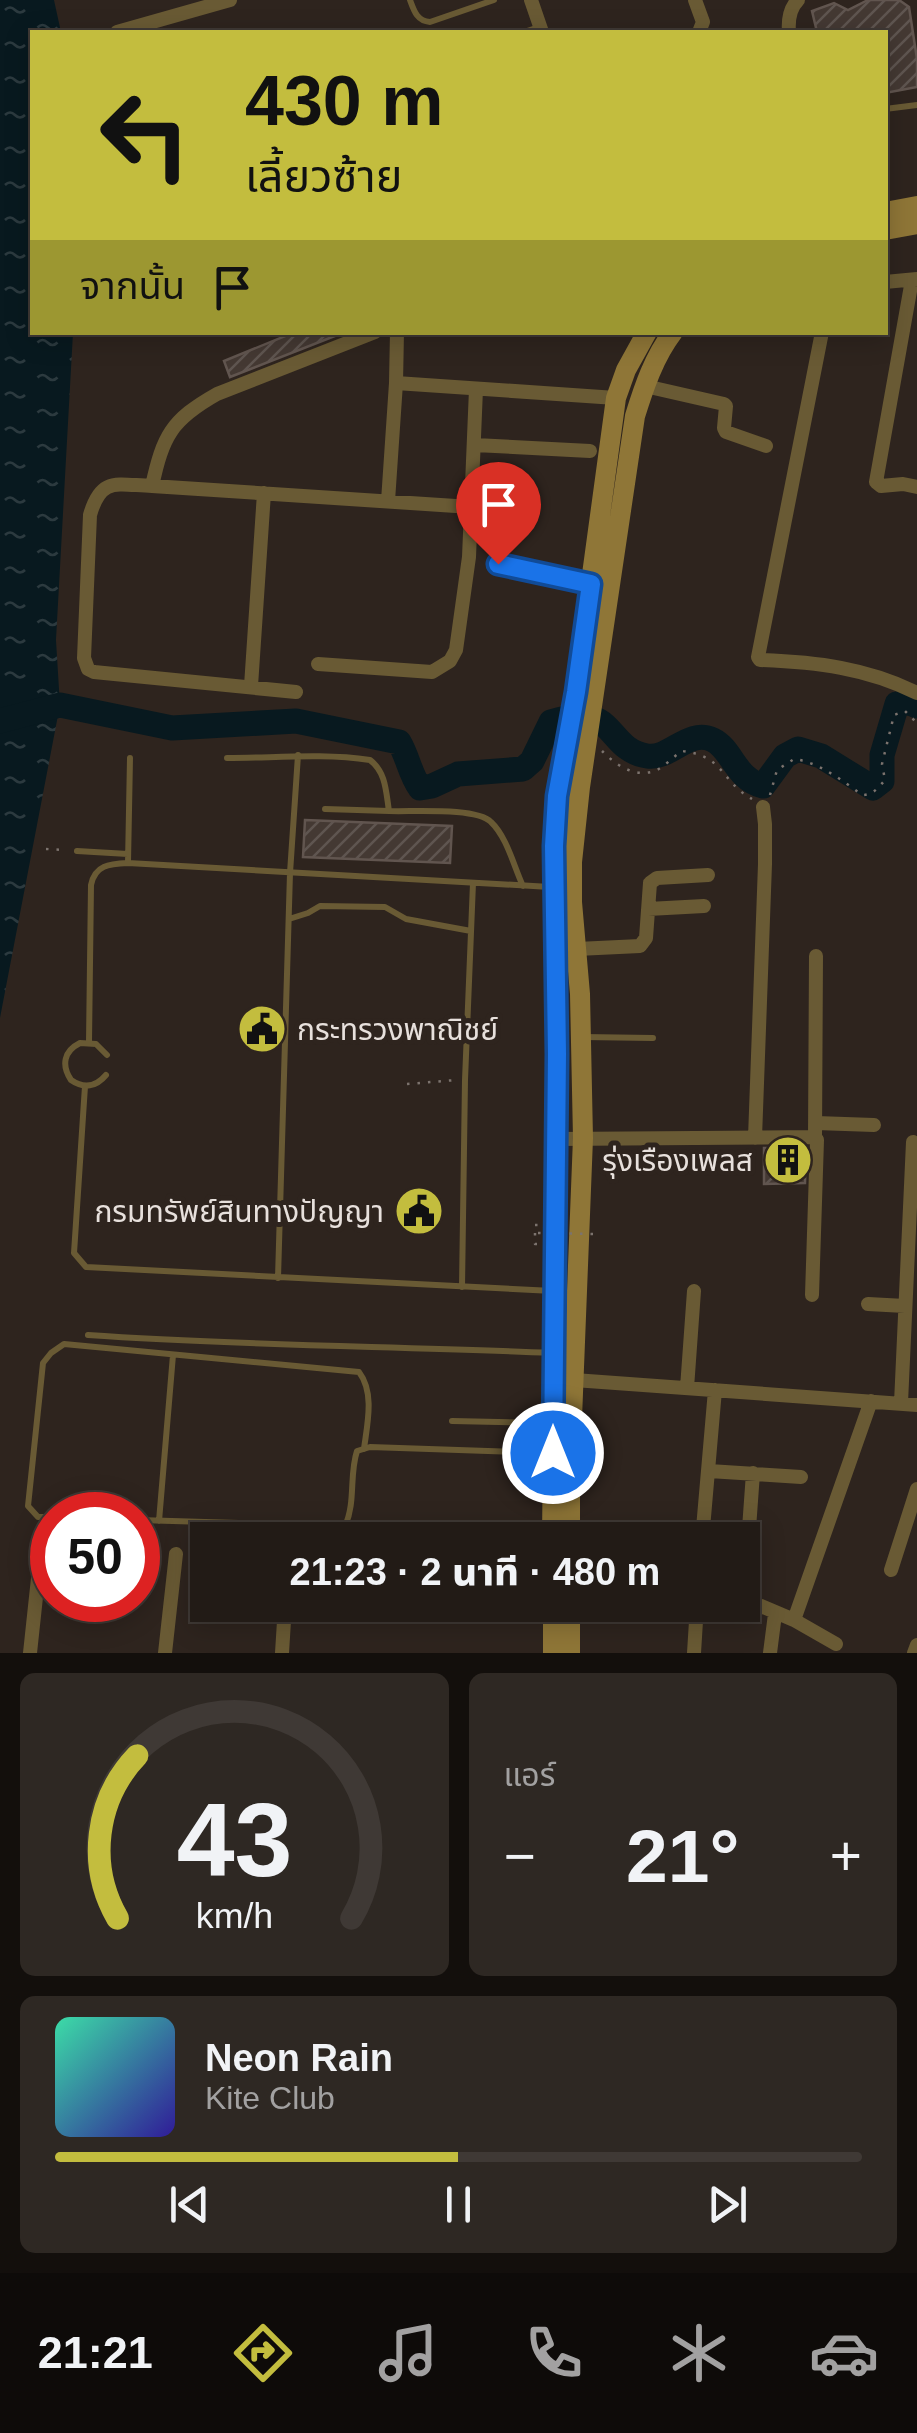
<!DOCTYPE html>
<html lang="th">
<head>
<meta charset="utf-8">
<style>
	:root { --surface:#221b16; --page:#2e2823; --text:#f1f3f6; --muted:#a2a1a1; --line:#3f3935; --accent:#c3bd3e }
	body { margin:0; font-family:Helvetica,"Noto Sans Thai",sans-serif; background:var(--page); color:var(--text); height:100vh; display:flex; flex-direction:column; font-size:38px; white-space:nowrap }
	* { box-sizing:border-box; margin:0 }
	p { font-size:32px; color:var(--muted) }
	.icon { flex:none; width:55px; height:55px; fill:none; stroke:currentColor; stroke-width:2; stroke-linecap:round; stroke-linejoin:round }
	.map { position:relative; height:1653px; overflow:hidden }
	.panel { display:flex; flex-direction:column; gap:20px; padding:20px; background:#130f0c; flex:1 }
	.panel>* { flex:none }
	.guide { position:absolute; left:30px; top:30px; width:858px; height:305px; border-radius:0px; box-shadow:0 5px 25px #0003,0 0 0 2px var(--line); background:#c3bd3e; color:#111; overflow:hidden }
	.speed { position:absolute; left:30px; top:1492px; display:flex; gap:20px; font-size:50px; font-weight:700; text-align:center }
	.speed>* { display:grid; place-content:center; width:130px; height:130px; border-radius:50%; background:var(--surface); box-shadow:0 5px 25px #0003,0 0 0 2px var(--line); line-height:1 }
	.speed .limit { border:15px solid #d22; background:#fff; color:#111 }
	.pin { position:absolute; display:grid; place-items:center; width:85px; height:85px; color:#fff; margin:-102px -42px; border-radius:50% 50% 50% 0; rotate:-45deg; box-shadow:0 0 10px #0007 }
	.pin .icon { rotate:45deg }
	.me { position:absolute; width:110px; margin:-55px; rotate:0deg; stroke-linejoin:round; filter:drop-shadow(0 0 8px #0008) }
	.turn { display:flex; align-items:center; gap:35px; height:210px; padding:0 50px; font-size:45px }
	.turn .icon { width:130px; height:130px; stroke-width:2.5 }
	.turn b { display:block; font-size:70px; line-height:85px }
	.then { display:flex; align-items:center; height:95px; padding:0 50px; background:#0003; gap:20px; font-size:38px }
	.big { font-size:75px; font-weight:800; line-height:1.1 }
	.panel .widget { flex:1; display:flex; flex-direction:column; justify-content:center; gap:15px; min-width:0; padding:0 35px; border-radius:15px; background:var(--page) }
	.panel .dial { align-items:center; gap:0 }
	.dial svg { height:260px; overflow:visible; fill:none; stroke:var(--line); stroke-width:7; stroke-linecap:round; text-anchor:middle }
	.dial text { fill:var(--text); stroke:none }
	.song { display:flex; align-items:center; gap:30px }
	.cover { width:120px; height:120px; border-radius:15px; background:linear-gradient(135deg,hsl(160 70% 55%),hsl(250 70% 35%)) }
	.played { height:10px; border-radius:5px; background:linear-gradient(90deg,var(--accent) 50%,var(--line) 50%) }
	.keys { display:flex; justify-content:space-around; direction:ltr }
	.heat { display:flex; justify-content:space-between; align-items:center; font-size:55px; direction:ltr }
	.panel .tiles { flex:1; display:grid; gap:20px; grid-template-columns:1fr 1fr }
	.widget:last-child { grid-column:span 2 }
	.trip { position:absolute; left:190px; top:1522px; width:570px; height:100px; border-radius:0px; background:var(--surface); box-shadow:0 5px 25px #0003,0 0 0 2px var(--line); font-weight:800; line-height:100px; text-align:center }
	.tab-bar { display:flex; height:160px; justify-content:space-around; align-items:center; background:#0e0b09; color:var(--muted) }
	.tab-bar .icon { width:70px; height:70px }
	.tab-bar .on { color:var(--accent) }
	.tab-bar b { font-size:45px; color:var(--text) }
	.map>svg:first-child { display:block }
</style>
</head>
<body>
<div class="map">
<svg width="917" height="1653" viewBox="0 0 917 1653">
	<defs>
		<pattern id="water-ripples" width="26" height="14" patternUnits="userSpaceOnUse" patternTransform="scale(2.5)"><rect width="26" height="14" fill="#08191f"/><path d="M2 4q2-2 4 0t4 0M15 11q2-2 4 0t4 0" fill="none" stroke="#2c3a3f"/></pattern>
		<pattern id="building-hatch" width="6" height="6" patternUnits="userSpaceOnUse" patternTransform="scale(2.5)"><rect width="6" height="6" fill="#443933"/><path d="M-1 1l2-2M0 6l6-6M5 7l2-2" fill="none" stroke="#5f5550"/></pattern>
	</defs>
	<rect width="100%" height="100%" fill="#2e241e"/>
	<path fill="url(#water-ripples)" d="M0,0h54l7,32h-29v300l41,1 -17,307 4,65 -60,313z"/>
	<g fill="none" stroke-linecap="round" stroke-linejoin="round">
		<path stroke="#08191f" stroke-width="25" d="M0,721l60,-16 112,23 124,-7 103,21c9,15 11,32 21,46l12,-2 26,-12 65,-5 9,-8 19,-39c67,-22 53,27 96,34 23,4 41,-28 66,-16 19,9 23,40 50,46l22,-30 13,-7 23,7 52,32 9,-7v-26l15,-51 13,-1 7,3"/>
	</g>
	<path fill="url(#building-hatch)" stroke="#61554f" stroke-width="2.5" d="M868,0h31l10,7 8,52v28l-32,6v-61h-68l-5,-21 22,-8 14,7z
		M295,332h50l-115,45 -6,-16z
		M305,820l147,6 -2,37 -147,-6z
		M764,1148h42l-1,35 -41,1z"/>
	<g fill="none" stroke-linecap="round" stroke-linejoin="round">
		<path stroke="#7c736e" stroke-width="2.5" stroke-dasharray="2.5 8" stroke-linecap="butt" d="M602,751c13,13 31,27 53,20 9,-4 19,-15 27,-20 43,5 38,30 70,48
			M770,795l7,-25 17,-11c24,3 48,21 68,36 11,0 16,-7 23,-15l-3,-16 12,-49 11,-4 12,12
			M46,849l20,1
			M407,1084l49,-4
			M537,1244h-2v-19h3v2"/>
		<path stroke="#695a34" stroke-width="6" d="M410,0c4,11 7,21 20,22l64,-22
			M524,32l15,-5
			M885,109l32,-4
			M227,758c48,0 95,-5 143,2 16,12 16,32 19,51 23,1 87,-4 102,11 16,15 23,45 32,64
			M325,809l64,2
			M77,851l51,3
			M128,863l2,-105
			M289,919l19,-6 12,-7 65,1 21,12 65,12
			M583,1037l70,1
			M89,1042l2,-157c4,-20 18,-21 37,-22l422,24
			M106,1075c-10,12 -22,14 -35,5 -10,-15 -7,-29 9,-37l16,1 11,11
			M85,1086l-11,167 12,14 467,24
			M278,1278l12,-405 8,-118
			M462,1287l3,-207 8,-197
			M88,1335c154,11 309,11 464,18
			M452,1421l99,2
			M52,1517h-14l-10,-11 15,-143 8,-10 13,-9 295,28c16,21 8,53 5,77
			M138,1520l207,6c11,-24 4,-51 12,-75l13,-4 181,6
			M159,1521l14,-166"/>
		<path stroke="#695a34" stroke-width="14" d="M531,0l11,32
			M695,0l8,22 -4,10
			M117,32l113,-32
			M789,32c-1,-12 0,-23 9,-32
			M912,280l-36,202 5,4 22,-2 14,3
			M885,282l32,-3
			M822,332l-64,325 2,3c56,2 107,8 157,33
			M396,383l220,15
			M645,386l79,18 2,2 -2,22 2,4 40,14
			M475,445l115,6
			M152,486c11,-50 19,-66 65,-92l158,-62
			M388,501l8,-118 1,-51
			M497,564l94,20
			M318,664l114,8 18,-11 6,-11 13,-93 7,-168
			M251,686l13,-193
			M296,692l-202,-20 -6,-3 -4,-11 6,-143c11,-39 27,-30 62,-29l319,21
			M648,909l56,-3
			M577,949l63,-3 6,-8 4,-55 7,-5 51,-3
			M816,1123l58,2
			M755,1138l10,-274v-40l-2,-17
			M556,1139l259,-2
			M812,1295l5,-155 -2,-3 1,-181
			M868,1304l37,2
			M574,1380l343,25
			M687,1388l7,-97
			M901,1403l12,-261
			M709,1471l92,6
			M702,1540l13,-150
			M891,1570l26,-81
			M742,1598l52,22 42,24
			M744,1598l9,-125
			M794,1620l77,-219
			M30,1653l12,-112
			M165,1653l11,-99
			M282,1653l3,-48
			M694,1653l3,-48
			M770,1653l5,-39
			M914,1653l3,-8"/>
		<path stroke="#8f7637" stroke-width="20" d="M885,212l32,-6
			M885,230l32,-6
			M552,1540l5,-486 -3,-208 3,-50 19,-104 40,-294 10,-28 21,-38
			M570,1540v-71l13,-331 -3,-144 -8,-92v-40l8,-75 55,-371c9,-29 19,-59 38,-84
			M553,1605v48
			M570,1605v48"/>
		<path stroke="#7c736e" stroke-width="2.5" stroke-dasharray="2.5 8" stroke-linecap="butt" d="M538,1233l55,1"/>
	</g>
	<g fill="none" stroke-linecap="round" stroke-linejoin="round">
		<g stroke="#114b97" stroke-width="25">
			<path id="route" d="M498,564l93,20 -15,108 -19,104 -3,50 3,208 -4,399"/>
		</g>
		<use href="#route" stroke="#1a73e8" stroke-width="18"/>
	</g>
	<defs>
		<g id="civic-disc" transform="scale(2.5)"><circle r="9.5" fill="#c3bd3e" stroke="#2e241e"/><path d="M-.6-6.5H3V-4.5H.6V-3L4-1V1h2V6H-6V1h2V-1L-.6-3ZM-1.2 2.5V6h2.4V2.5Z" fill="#111"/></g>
		<g id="building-disc" transform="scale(2.5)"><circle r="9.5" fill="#c3bd3e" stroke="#2e241e"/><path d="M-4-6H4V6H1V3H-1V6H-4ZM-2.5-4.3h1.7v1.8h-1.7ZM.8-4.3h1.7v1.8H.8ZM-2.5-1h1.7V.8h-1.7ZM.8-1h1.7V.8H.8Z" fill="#111"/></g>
	</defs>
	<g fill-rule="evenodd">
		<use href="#civic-disc" x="262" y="1029"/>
		<use href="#building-disc" x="788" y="1160"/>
		<use href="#civic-disc" x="419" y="1211"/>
	</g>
	<g text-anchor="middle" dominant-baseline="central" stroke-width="10" stroke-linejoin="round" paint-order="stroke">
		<g font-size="30" fill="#e7e0dc" stroke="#2e241e" text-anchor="end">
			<text x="297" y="1029" text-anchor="start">กระทรวงพาณิชย์</text>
			<text x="753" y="1160">รุ่งเรืองเพลส</text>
			<text x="384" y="1211">กรมทรัพย์สินทางปัญญา</text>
		</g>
	</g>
</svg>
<div class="speed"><div class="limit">50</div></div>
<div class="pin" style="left:498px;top:564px;background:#d93025"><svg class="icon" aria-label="arrive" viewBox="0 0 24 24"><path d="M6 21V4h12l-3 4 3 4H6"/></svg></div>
<svg class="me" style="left:553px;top:1453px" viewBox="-20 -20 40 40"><circle r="17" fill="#1a73e8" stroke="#fff" stroke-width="3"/><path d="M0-11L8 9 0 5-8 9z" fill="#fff"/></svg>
<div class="trip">21:23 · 2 นาที · 480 m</div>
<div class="guide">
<div class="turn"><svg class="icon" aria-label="left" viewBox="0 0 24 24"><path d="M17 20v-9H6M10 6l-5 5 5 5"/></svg><div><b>430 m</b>เลี้ยวซ้าย</div></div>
<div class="then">จากนั้น<svg class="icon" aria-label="arrive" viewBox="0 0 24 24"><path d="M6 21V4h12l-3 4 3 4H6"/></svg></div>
</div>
</div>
<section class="panel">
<div class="tiles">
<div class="widget dial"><svg viewBox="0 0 100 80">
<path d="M14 69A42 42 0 1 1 86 69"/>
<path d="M14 69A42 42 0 0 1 20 19" stroke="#c3bd3e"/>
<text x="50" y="56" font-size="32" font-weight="700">43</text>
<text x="50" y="72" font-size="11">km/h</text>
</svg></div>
<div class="widget"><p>แอร์</p>
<div class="heat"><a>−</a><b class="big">21°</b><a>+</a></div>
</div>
<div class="widget">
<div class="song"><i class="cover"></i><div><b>Neon Rain</b><p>Kite Club</p></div></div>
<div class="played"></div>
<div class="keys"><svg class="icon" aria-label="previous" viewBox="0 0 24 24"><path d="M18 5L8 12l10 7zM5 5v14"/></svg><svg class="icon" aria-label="pause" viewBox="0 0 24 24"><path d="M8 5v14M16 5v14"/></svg><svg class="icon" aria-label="next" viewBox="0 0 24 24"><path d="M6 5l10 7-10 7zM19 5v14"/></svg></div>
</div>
</div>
</section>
<nav class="tab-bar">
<b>21:21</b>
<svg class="icon on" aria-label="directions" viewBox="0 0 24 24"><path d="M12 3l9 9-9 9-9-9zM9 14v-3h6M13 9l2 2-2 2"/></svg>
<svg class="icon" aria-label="music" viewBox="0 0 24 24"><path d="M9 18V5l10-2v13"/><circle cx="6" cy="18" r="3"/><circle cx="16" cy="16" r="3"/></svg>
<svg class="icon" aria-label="phone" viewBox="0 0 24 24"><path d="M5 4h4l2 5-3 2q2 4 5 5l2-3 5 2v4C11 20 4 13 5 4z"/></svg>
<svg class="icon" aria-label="climate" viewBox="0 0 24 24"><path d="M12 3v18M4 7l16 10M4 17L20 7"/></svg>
<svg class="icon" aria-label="car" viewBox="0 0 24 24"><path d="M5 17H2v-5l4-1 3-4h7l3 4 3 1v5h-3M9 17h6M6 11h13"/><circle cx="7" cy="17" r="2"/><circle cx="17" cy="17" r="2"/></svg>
</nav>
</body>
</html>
